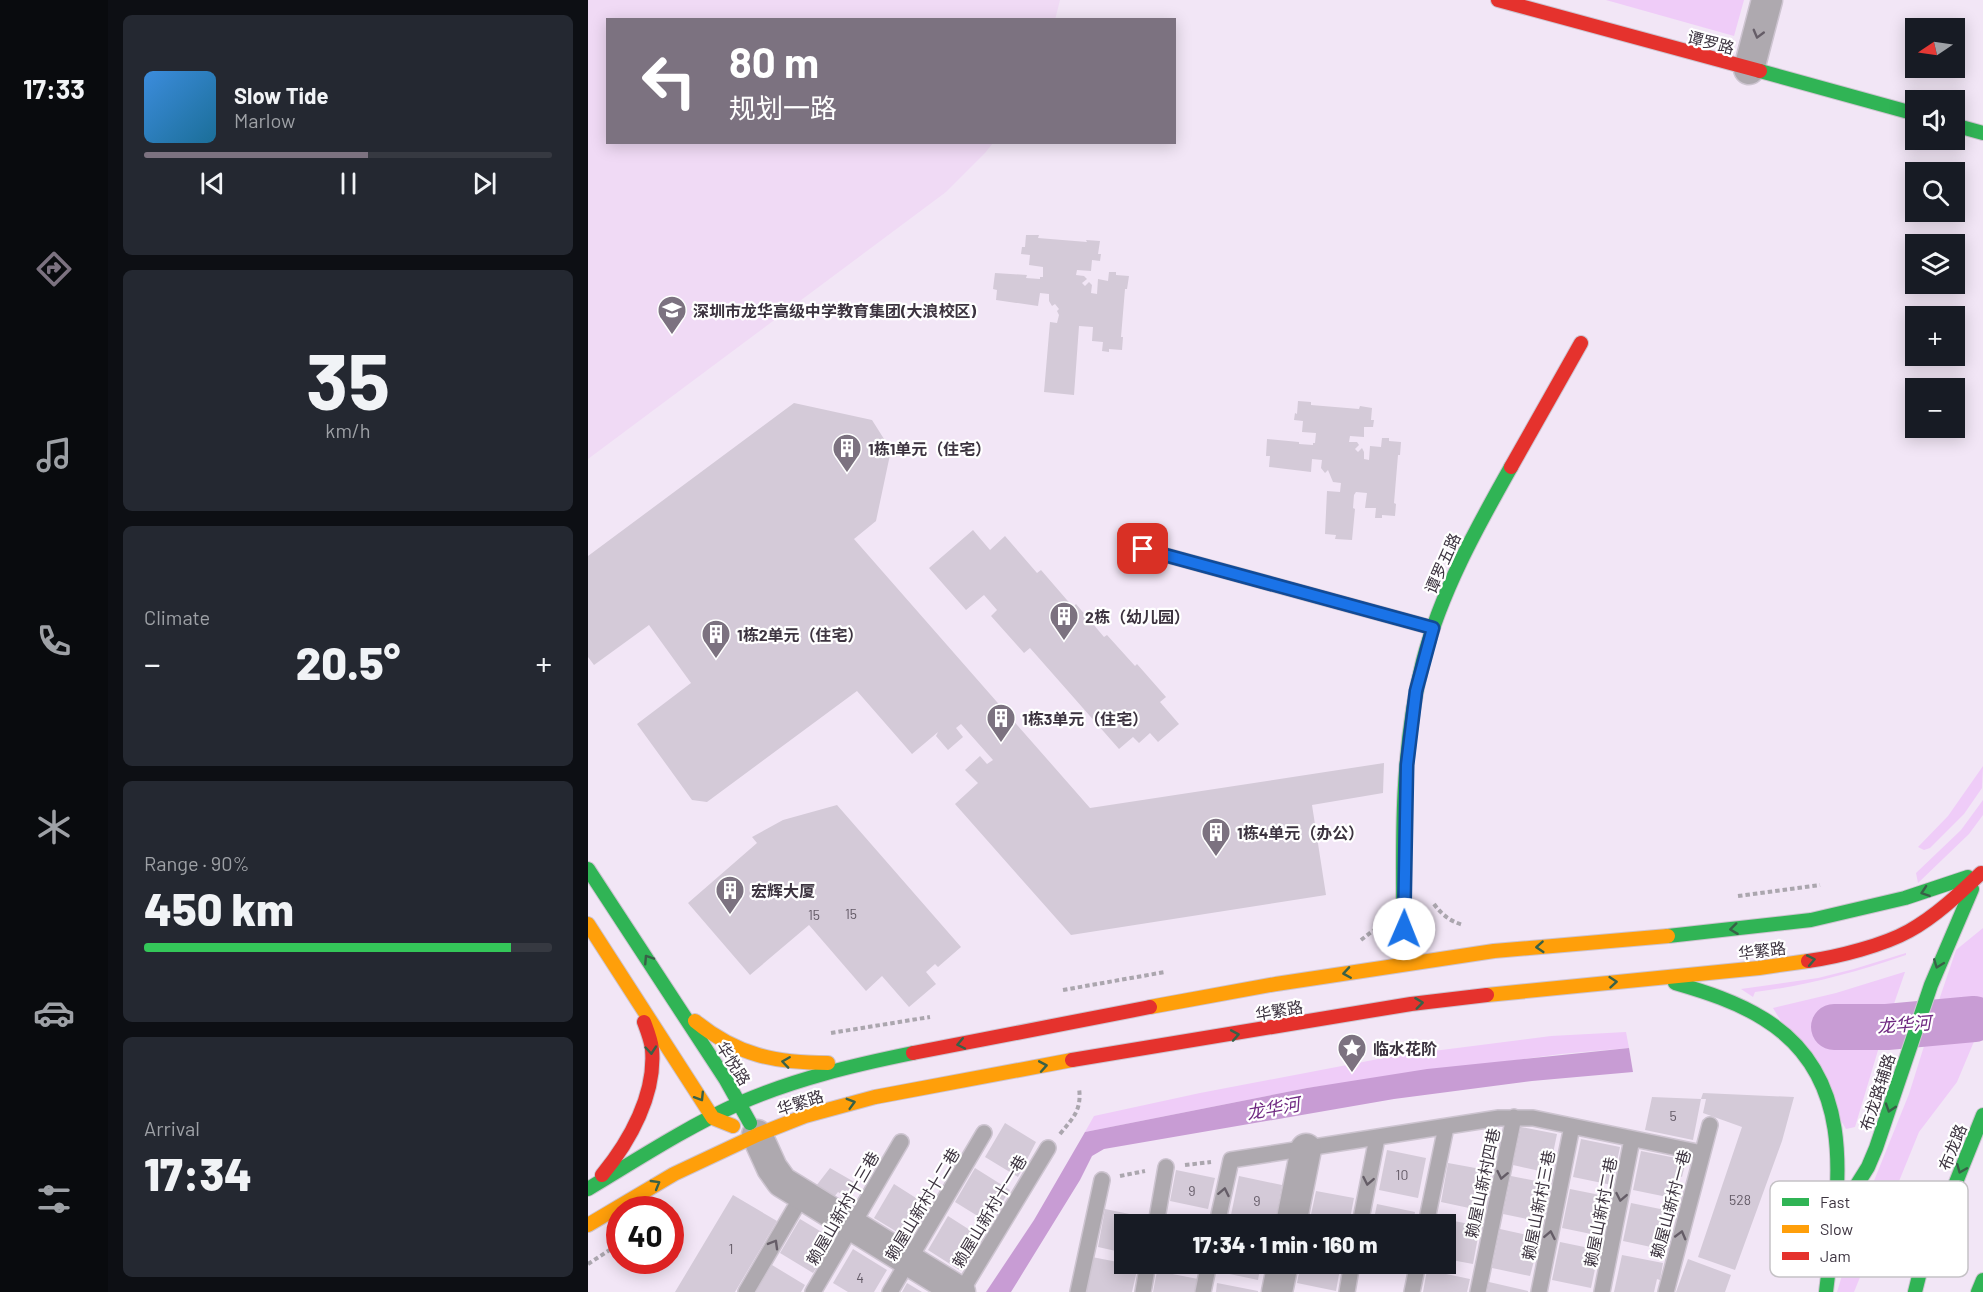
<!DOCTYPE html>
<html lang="en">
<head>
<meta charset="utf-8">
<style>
	:root { --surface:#171b24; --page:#242831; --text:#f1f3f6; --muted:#9ea1a6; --line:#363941; --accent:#7c7280 }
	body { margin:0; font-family:Barlow,"Noto Sans SC",sans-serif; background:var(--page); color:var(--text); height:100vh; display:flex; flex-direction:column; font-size:22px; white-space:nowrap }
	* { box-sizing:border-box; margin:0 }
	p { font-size:20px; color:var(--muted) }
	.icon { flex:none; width:33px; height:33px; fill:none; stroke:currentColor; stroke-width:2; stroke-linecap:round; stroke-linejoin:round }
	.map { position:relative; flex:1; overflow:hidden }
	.details { display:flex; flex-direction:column; gap:15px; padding:15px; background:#0d0f14; width:480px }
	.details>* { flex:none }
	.guide { position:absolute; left:18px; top:18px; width:570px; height:126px; border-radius:0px; box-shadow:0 3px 15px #0003; background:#7c7280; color:#fff; overflow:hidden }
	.needle { width:39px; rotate:257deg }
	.fabs { position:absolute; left:1317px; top:18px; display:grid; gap:12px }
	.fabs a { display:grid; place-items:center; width:60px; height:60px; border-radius:0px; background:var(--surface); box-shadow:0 3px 15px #0003; font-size:30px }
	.speed { position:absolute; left:18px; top:1196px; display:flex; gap:12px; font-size:30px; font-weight:700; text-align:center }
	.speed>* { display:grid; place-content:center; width:78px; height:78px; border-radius:50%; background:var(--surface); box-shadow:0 3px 15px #0003; line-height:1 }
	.speed .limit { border:9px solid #d22; background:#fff; color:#111 }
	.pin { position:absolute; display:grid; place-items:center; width:51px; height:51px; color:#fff; margin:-26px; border-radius:12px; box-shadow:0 3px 9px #0006 }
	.me { position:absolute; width:66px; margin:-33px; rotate:1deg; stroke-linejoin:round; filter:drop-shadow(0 0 4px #0008) }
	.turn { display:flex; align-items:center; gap:21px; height:126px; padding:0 24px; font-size:27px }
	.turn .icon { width:78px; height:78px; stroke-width:2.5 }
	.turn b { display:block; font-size:42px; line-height:51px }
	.big { font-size:45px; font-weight:800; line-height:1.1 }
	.details .card { flex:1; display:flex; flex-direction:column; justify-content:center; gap:9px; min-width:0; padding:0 21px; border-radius:9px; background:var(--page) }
	.details .dial { align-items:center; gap:0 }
	.dial b { font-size:78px; line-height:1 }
	.song { display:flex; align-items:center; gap:18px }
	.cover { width:72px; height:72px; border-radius:9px; background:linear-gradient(135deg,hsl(210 70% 55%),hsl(200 70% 35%)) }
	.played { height:6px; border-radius:3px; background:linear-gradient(90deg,var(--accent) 55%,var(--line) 55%) }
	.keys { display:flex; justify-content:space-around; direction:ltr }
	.heat { display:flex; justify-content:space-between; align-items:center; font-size:33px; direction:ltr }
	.charge { height:9px; border-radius:4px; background:linear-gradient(90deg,#34c759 90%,var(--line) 0) }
	.trip { position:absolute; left:526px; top:1214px; width:342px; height:60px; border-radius:0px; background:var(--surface); box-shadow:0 3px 15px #0003; font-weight:800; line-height:60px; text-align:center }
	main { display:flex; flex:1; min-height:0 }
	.dock { display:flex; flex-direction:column; width:108px; justify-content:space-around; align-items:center; background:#090b0e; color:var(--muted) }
	.dock .icon { width:42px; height:42px }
	.dock .selected { color:var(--accent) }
	.dock b { font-size:27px; color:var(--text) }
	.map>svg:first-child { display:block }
</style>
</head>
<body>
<main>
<nav class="dock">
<b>17:33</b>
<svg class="icon selected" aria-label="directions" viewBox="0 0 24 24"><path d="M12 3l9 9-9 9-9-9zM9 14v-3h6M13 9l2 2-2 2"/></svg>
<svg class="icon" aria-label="music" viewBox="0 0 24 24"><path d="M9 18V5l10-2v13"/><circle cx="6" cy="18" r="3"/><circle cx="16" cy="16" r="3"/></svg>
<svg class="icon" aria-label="phone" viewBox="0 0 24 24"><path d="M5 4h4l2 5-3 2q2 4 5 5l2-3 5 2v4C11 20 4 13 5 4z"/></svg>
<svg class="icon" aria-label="climate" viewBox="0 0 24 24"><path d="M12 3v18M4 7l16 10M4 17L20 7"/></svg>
<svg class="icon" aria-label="car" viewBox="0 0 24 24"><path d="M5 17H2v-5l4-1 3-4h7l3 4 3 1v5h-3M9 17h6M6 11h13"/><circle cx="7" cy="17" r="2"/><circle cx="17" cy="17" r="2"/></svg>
<svg class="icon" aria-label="filters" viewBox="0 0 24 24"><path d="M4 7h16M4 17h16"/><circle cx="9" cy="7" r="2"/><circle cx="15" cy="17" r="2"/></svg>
</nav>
<section class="details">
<div class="card">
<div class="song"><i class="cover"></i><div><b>Slow Tide</b><p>Marlow</p></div></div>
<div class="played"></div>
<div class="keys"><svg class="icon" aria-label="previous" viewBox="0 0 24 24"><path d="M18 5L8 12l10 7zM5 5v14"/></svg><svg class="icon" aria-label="pause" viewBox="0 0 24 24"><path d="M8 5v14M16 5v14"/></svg><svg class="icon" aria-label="next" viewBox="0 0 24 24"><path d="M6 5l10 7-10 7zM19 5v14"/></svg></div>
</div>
<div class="card dial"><b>35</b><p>km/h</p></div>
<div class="card"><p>Climate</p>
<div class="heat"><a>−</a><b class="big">20.5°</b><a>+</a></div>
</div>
<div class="card"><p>Range · 90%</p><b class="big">450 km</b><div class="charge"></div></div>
<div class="card"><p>Arrival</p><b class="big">17:34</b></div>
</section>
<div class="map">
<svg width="1395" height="1292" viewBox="0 0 1395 1292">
	<rect width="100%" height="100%" fill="#f2e6f6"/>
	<path fill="#f0daf5" d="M0,0h472l-5,20h-447v122l385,1 -8,10 -39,39 -358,267z"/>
	<path fill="#efccf8" d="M1018,0h138l-10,36z
		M1395,766l-1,22 -18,26 -34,34 -6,2 -6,-3 30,-31z
		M1395,800v15l-14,19 -51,49 -2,-10 45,-43z
		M1395,928v92l-26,62 -38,50 -65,160h-17l24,-79 48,-119 16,-51 53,-39 -42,5 20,-59z
		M1318,953v2l-6,2c-47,16 -96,29 -145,35l-2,5 -12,-8 77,-11 36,-9z
		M1316,972h1l-26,75 -24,80 -9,2 -73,-121 63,-15z
		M1038,1032l3,16 -68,6 -254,34 -222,44 9,-16 106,-23 194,-37 157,-20z"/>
	<path fill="#c89cd4" d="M1391,1004l-15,32c-42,7 -83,12 -126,11l-4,-35 102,-3z
		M1041,1048l4,24 -101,9 -138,18 -290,50 -12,7 -12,24 -69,112h-25l48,-72 51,-88 222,-44 120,-19z"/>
	<path fill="#f2e6f6" d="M1349,1006l-13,40 -45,4 15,-42z"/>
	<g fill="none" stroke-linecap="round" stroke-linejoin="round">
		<path stroke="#c89cd4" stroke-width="46" d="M1246,1027h53l87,-8"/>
	</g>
	<path fill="#d4cad8" d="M438,235h13l-1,3 49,4 -1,-2 14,1 -2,13h3l-1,7 -8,-1 -1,11 -14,-1 -1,5 8,1 3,3 -5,4 3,3 4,-4 3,3 -1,8 6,1 1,-15 10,2 1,-9h7v3l13,1 -2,13h-2l-4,48h2l-1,13 -13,-1v3l-7,-1 1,-9 -11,-1 1,-14 -14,-1 -5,69 -30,-3 6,-70 7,1 2,-8 -2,-4 2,-2 -4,-5 -3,2 -3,-5v-7l-9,-1 -2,13 -42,-6 1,-10 -4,-1 2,-16 32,2 -1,3 14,1v-2h3v-10l-14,-2 1,-10 -9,-1 1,-7h3z
		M710,401l13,1v3l48,4 1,-3 12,2 -1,12h3l-1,7h-9v10l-14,-1 -1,6h8l2,3 -4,4 3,3 4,-4 2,4v7l5,1 1,-14 11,1 1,-9h7v3l12,1 -1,13h-2l-4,48 2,1 -1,12 -13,-1v3h-7l1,-10h-11l2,-15 -11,-1 -2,3 -1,13 2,1 -3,31 -17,-1 1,-4 -11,-1 2,-43 13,1 1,-9 -8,-1 -5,-12 -3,3 -4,-5 1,-8 -10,-1 -1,13 -42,-5 1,-11h-4l1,-17 32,3v2l14,1v-2h2l1,-10 -14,-1 1,-11 -9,-1 1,-7 2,1z
		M206,403l78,17 19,30 -15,71 -22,18 236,269 294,-45 -1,30 -71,12 14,90 -255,40 -116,-131 23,-21 -13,-13 15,-14 7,8 6,-4 -32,-36 -5,4 7,9 -15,13 -12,-14 2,-4 -26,22 -55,-63 -150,111 -15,-2 -55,-76 54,-41 -42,-58 -55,40 -6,-8v-101z
		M385,530l17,20 15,-14 32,37 4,-3 32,37 3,-3 28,33 3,-2 28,31 2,-2 29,33 -6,5 19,22 -21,18 -8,-9 -11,10 -6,-6 -14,12 -89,-101 -6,5 -33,-37 6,-6 -13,-15 -18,15 -37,-42z
		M249,805l124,142 -23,20 -3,-3 -9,8 10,12 -27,23 -27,-31 -16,15 -57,-66 -59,50 -62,-72 69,-60 -5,-6 31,-17z
		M1115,1093l91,4 -12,44 -47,129 -37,-13 44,-130 -39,-14 3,-14h-5z
		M1064,1097l49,2 -8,41 -48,-10z
		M417,1123l31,19 -18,35 -33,-20z
		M933,1127l36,7 -8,39 -36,-8z
		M993,1139l39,8 -8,38 -39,-8z
		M799,1150l39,8 -8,40 -39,-8z
		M1053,1151l45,9 -4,17 -3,-1 -2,23 -44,-9z
		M860,1163l44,8 -9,40 -42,-9z
		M242,1168l26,15 -8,15 -10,-6 -4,5 -18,-11z
		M387,1168l35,22 -21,33 -34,-21z
		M588,1170l39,8 -7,31 -38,-8z
		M651,1176l43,9 -7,38 -44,-8z
		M923,1176l40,8 -10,38 -38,-8z
		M306,1184l33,21 -20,33 -33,-20z
		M982,1189l40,8 -9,39 -39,-8z
		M728,1191l38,7 -5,26h-40z
		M145,1195l44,26 -42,71h-60z
		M1043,1203l39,8 -2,14h2l-5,25 -42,-9z
		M789,1204l38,8 -2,12h-40z
		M517,1209l39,8 -2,7h-17v29l-27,-6z
		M360,1216l36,23 -9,15 -3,-1 -11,18 -33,-21z
		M580,1216l35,7 -1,1h-36z
		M850,1218l42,8 -7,38 -27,-5v-35h-9z
		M212,1219l35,21 -22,33 -33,-20z
		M912,1229l40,9 -10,38 -38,-8z
		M972,1242l39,8 -8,38 -39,-8z
		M265,1249l34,21 -13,22h-26l-15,-9z
		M1034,1255l41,8 -3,17 -3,-1 -3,13h-40z
		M504,1257l46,9 -6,26h-47z
		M1100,1259l43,16 -6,17h-49z
		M634,1263h39l-3,17 -38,-8z
		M713,1263h40l-5,28 -39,-8z
		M184,1265l33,20 -4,7h-45z
		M839,1270l43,9 -3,13h-44z
		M569,1271l41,8 -3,13h-42z
		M901,1282l39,9v1h-41z
		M319,1283l15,9h-20z
		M629,1283l41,8v1h-42z"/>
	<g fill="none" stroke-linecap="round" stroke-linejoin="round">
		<g stroke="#cdc4d0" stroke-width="18">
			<path id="lane" d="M568,1224l10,-57
				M629,1224l14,-64 268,-42h34l169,35
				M772,1224l17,-86
				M838,1224l20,-97
				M158,1292l56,-96
				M225,1292l88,-150
				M302,1292l94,-159
				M373,1292l87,-144
				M490,1292l24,-112
				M555,1292l5,-29
				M615,1292l6,-29
				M759,1292l5,-29
				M824,1292l6,-29
				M890,1292l36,-175
				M951,1292l33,-166
				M1014,1292l30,-153
				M1078,1292l44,-167"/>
		</g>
		<g stroke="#cdc4d0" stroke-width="33">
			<path id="street" d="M1161,69l18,-69
				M169,1135l15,33 10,14 178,110
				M703,1224l15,-75
				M689,1292l6,-29"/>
		</g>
		<g stroke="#cdc4d0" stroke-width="16">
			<path id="fast" d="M1172,71l156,43
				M1366,125l29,8
				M0,869l138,211 24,43
				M1080,936l143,-16 94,-22 63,-21
				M816,964c-1,-101 -6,-204 19,-303 18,-69 53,-132 88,-194
				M1087,983c31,9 62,19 89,36 99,61 73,177 62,273
				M0,1189c50,-30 99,-62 152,-86 55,-24 114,-38 173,-50
				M1250,1215l30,-48 8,-19 55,-163 41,-96
				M1327,1292l5,-20 63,-157
				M1390,1292l5,-12"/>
		</g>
		<g stroke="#cdc4d0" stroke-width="16">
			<path id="slow" d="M0,924l125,194 20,8
				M899,995l272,-27 49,-7
				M562,1007l126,-23 218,-33 174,-15
				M107,1021c42,34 80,42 133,42
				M0,1225l86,-51 83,-39 48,-19 70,-19 197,-37"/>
		</g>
		<g stroke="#cdc4d0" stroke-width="16">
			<path id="jam" d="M910,0l262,71
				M923,467l70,-124
				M555,549l290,79
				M1220,961c30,-4 76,-16 101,-30 27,-15 50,-37 72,-58
				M325,1053l237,-46
				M484,1060l339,-56 76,-9
				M14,1175c28,-34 54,-81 50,-126 -1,-9 -5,-19 -8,-27"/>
		</g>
		<path stroke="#aba6ae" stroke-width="4" stroke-dasharray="4.5 3" stroke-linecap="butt" d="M1150,896l82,-11
			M846,904c8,11 16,17 29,21
			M773,940l13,-10
			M475,990l102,-18
			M243,1033l99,-16
			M472,1134c13,-16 22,-24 19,-46
			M597,1165l26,-3
			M532,1176l25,-5
			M0,1264l31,-20"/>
		<use href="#lane" stroke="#aea9af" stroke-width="15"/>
		<use href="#street" stroke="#aea9af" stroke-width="30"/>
		<use href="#fast" stroke="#30b455" stroke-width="14"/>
		<use href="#slow" stroke="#ff9f0a" stroke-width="14"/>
		<use href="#jam" stroke="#e5322d" stroke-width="14"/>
	</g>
	<defs><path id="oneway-chevron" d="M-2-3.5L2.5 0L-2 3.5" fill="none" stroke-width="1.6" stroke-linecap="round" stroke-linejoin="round" transform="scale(1.5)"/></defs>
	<g stroke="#655d67">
		<use href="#oneway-chevron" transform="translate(1170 34) rotate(105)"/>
		<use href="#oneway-chevron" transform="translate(914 1175) rotate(102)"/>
		<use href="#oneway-chevron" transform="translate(780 1181) rotate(101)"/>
		<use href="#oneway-chevron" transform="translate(636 1192) rotate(-78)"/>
		<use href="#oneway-chevron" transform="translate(1033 1197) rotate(101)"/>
		<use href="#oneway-chevron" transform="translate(962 1235) rotate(-79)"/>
		<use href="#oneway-chevron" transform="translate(1093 1235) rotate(-75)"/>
		<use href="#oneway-chevron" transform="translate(186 1244) rotate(-60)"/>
	</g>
	<g stroke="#386147">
		<use href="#oneway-chevron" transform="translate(1337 892) rotate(161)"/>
		<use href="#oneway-chevron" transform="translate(1146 929) rotate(173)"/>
		<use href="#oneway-chevron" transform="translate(952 947) rotate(176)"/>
		<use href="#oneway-chevron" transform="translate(60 959) rotate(-123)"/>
		<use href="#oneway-chevron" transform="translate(1223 960) rotate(-11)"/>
		<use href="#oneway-chevron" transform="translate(1350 964) rotate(111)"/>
		<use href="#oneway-chevron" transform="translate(759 973) rotate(171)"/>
		<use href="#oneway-chevron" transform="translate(1025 982) rotate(-5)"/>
		<use href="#oneway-chevron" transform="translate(831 1003) rotate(-7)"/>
		<use href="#oneway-chevron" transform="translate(647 1035) rotate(-10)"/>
		<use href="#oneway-chevron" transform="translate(373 1044) rotate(168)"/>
		<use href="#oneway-chevron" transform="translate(63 1050) rotate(85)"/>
		<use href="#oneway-chevron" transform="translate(198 1062) rotate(-172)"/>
		<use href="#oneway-chevron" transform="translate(455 1066) rotate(-10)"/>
		<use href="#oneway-chevron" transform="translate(112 1097) rotate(58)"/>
		<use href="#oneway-chevron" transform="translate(263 1103) rotate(-16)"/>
		<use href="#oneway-chevron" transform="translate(1302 1108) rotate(108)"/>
		<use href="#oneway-chevron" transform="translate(1373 1169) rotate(112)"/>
		<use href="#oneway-chevron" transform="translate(68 1184) rotate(-30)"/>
	</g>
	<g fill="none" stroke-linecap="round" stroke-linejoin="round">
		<g stroke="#114b97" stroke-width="15">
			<path id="route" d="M555,549l290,79 -17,63 -9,74 -3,164"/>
		</g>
		<use href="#route" stroke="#1a73e8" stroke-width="10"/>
	</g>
	<defs>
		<g id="school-pin" transform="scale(1.5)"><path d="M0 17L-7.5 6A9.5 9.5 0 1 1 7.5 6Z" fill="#7c7280" stroke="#fff"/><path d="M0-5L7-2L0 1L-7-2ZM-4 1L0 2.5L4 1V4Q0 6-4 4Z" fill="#fff"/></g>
		<g id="building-pin" transform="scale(1.5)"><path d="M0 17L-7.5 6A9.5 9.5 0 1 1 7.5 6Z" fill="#7c7280" stroke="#fff"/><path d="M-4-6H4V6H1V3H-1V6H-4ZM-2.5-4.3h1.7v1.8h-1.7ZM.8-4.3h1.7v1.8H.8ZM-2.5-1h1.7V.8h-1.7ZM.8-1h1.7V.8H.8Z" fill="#fff"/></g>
		<g id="sight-pin" transform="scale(1.5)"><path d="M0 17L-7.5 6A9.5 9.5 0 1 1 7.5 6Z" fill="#7c7280" stroke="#fff"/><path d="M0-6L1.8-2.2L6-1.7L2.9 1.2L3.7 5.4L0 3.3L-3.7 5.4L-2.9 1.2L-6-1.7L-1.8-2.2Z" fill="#fff"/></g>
	</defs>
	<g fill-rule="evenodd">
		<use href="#school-pin" x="84" y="310"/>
		<use href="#building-pin" x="259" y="448"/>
		<use href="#building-pin" x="476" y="616"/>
		<use href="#building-pin" x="128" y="634"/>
		<use href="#building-pin" x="413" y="718"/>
		<use href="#building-pin" x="628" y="832"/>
		<use href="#building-pin" x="142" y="890"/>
		<use href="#sight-pin" x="764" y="1048"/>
	</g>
	<g text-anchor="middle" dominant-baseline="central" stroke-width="4.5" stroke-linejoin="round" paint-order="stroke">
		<g font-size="14" fill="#635a66">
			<text x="263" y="913">15</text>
			<text x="226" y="914">15</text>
			<text x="1085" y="1115">5</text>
			<text x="814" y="1174">10</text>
			<text x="604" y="1190">9</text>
			<text x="1152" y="1199">528</text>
			<text x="669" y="1200">9</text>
			<text x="143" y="1248">1</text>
			<text x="272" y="1277">4</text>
		</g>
		<g font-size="16" fill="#3d3440" stroke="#fff">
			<text transform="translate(1123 42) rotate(15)">谭罗路</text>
			<text transform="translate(854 563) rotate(-66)">谭罗五路</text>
			<text transform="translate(1174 950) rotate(-7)">华繁路</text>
			<text transform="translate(691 1010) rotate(-10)">华繁路</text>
			<text transform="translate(146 1063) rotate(58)">华悦路</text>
			<text transform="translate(1289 1092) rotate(-72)">布龙路辅路</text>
			<text transform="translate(212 1102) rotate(-18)">华繁路</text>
			<text transform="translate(1364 1147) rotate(-68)">布龙路</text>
			<text transform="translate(894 1183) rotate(-78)">赖屋山新村四巷</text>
			<text transform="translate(334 1204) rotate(-59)">赖屋山新村十二巷</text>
			<text transform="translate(1082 1204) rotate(-75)">赖屋山新村一巷</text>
			<text transform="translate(950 1205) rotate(-79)">赖屋山新村三巷</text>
			<text transform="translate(254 1208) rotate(-60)">赖屋山新村十三巷</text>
			<text transform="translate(401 1211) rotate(-59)">赖屋山新村十一巷</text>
			<text transform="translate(1012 1212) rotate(-79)">赖屋山新村二巷</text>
		</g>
		<g font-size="16" font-weight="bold" fill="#3d3440" stroke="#fff" text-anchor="start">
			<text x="105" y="310">深圳市龙华高级中学教育集团(大浪校区)</text>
			<text x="280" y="448">1栋1单元（住宅）</text>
			<text x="497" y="616">2栋（幼儿园）</text>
			<text x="149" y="634">1栋2单元（住宅）</text>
			<text x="434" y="718">1栋3单元（住宅）</text>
			<text x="649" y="832">1栋4单元（办公）</text>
			<text x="163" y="890">宏辉大厦</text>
			<text x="785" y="1048">临水花阶</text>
		</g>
		<g font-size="18" font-style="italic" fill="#6f2881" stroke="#fff">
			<text transform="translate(1316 1024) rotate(-4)">龙华河</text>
			<text transform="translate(685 1108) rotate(-10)">龙华河</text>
		</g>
	</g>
	<rect x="1182" y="1181" width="198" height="96" rx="9" fill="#fff" stroke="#c5c2c6" stroke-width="1.5"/>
	<rect x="1194" y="1198" width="27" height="8" fill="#30b455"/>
	<rect x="1194" y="1225" width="27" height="8" fill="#ff9f0a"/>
	<rect x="1194" y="1252" width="27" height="8" fill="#e5322d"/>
	<g font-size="16" fill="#3d3440">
		<text x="1232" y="1208">Fast</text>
		<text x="1232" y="1235">Slow</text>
		<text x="1232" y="1262">Jam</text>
	</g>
</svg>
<div class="fabs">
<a><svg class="needle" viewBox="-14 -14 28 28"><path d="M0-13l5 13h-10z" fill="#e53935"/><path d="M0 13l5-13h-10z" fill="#9ea1a6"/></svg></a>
<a><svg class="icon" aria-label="sound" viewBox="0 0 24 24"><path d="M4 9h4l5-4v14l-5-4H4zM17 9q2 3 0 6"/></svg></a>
<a><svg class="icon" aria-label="search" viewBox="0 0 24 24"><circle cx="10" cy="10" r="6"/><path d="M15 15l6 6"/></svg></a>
<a><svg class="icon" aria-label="layers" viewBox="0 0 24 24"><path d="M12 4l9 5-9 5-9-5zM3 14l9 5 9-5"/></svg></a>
<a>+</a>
<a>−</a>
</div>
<div class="speed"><div class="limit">40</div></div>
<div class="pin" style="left:555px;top:549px;background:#d93025"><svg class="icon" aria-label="arrive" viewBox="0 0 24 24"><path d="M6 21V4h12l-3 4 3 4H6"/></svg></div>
<svg class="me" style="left:816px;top:929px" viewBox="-20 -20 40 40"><circle r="19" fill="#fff"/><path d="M0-13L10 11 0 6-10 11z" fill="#1a73e8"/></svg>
<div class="trip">17:34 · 1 min · 160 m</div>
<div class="guide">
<div class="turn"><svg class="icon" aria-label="left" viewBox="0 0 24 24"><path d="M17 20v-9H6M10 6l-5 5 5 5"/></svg><div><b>80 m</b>规划一路</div></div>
</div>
</div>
</main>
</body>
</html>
